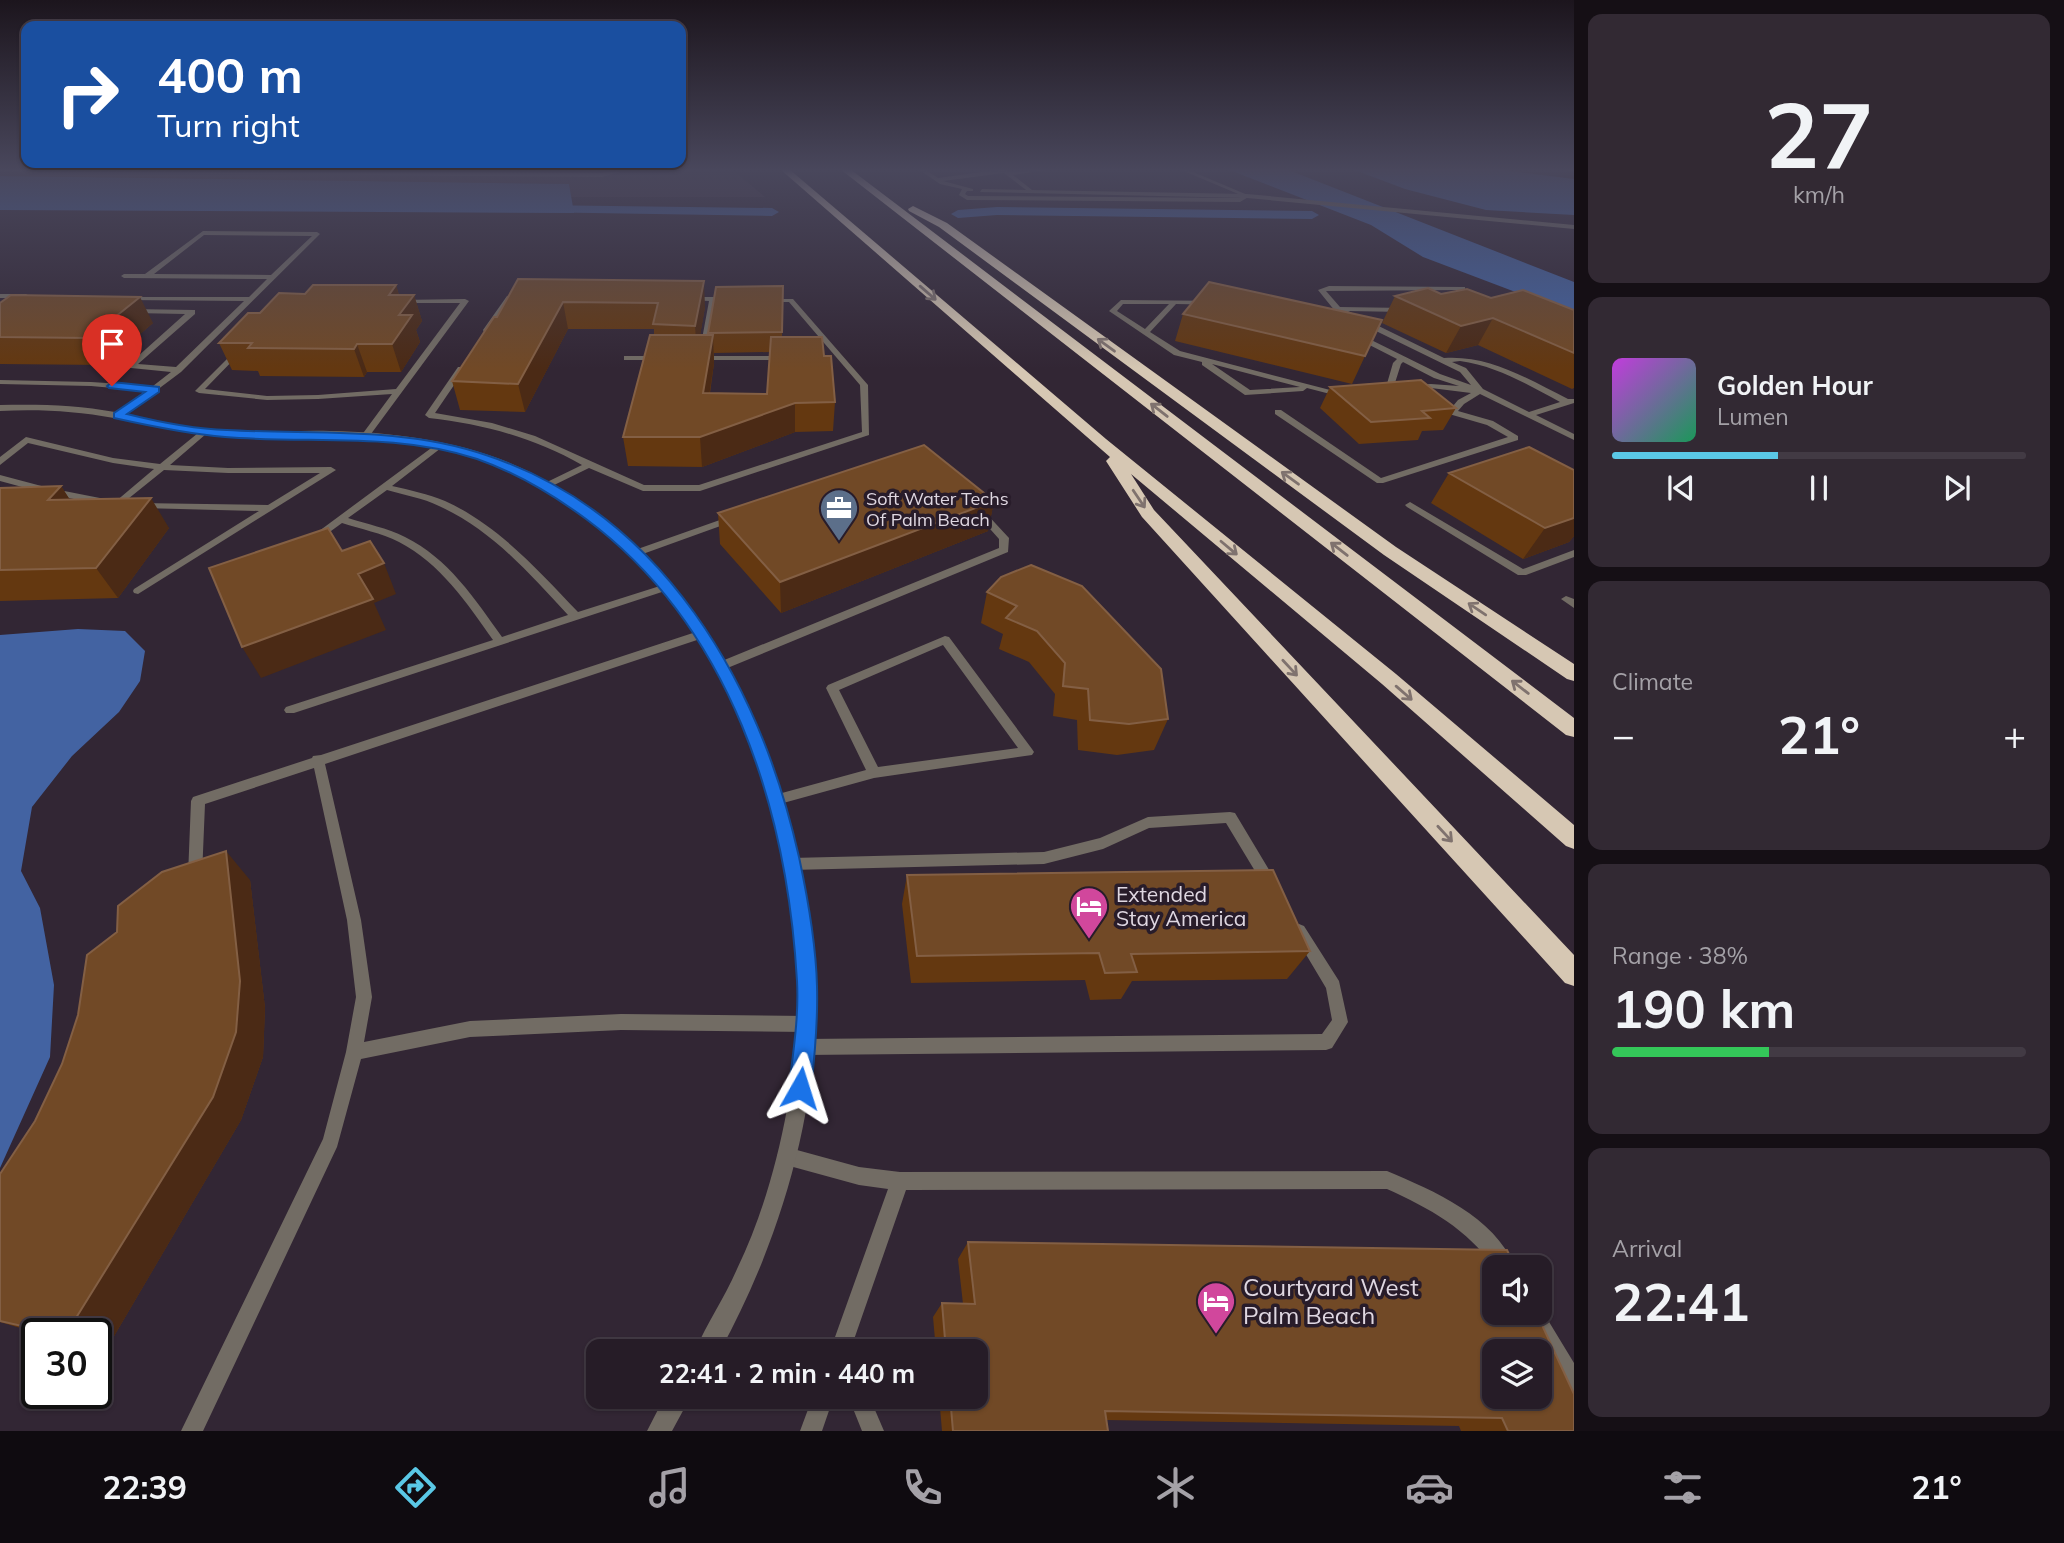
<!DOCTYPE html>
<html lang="en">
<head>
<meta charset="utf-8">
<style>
	:root { --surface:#261c27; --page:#322933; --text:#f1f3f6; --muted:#a4a1a7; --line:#423a44; --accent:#5ac8e6 }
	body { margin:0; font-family:Mulish,sans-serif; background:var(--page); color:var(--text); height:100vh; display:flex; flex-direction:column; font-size:26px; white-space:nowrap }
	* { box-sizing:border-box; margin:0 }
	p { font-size:23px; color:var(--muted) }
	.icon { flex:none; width:38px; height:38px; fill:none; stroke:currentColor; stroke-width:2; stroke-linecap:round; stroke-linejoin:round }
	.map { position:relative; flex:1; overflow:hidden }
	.drawer { display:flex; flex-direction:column; gap:14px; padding:14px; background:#150f15; width:490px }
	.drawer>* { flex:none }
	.top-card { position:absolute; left:21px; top:21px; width:665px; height:147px; border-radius:14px; box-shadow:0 2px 5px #0004,0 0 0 2px var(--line); background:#1a4fa0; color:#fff; overflow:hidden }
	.tools { position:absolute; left:1482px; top:1255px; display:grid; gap:14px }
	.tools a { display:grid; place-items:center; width:70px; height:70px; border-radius:14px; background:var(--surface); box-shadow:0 2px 5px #0004,0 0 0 2px var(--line); font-size:35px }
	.speed { position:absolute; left:21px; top:1318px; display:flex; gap:14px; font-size:35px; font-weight:700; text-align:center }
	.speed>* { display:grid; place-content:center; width:91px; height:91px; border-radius:50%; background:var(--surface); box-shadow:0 2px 5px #0004,0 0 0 2px var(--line); line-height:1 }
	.speed .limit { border:4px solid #111; border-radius:10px; background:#fff; color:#111 }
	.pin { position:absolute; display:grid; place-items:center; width:60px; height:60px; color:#fff; margin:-72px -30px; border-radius:50% 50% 50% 0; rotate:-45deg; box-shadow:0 0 7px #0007 }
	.pin .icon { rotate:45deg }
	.me { position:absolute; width:77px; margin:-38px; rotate:6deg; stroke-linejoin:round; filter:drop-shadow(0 0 5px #0008) }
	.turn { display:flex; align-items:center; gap:24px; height:147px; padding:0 21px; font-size:32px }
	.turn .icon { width:91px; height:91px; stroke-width:2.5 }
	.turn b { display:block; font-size:49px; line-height:60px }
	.big { font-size:52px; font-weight:700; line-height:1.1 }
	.drawer .tile { flex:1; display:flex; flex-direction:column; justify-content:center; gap:10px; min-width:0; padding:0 24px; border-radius:14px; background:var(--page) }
	.drawer .dial { align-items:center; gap:0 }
	.dial b { font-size:91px; line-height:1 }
	.song { display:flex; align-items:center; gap:21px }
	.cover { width:84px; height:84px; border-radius:10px; background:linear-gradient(135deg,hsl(290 70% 55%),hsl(150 70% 35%)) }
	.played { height:7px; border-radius:4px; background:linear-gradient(90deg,var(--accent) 40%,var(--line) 40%) }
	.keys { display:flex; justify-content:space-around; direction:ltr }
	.heat { display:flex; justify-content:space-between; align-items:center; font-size:38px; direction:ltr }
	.charge { height:10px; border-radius:5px; background:linear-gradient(90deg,#34c759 38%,var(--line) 0) }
	.trip { position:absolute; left:586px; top:1339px; width:402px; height:70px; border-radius:14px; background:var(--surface); box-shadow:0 2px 5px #0004,0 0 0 2px var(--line); font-weight:700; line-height:70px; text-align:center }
	.dock { display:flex; height:112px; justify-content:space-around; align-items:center; background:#0f0b10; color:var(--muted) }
	.dock .icon { width:49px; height:49px }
	.dock .on { color:var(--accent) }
	.dock b { font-size:32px; color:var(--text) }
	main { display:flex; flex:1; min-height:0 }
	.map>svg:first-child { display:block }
</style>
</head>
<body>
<main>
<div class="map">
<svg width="1574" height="1431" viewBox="0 0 1574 1431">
	<rect width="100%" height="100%" fill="#322634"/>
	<path fill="#423442" d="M0,169h732l33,28h-194l-2,-13 -569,-8z"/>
	<path fill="#4363a2" d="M1227,169h59l288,113v32l-151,-57 -52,-32z
		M1352,169h141l81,10v36l-88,-5 -81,-21z
		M0,176l569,8 5,29 -574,-3z
		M78,629l47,2 20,20 -5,30 -21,31 -47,44 -40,51 -11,64 19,37 14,77 -4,72 -50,111v-533z"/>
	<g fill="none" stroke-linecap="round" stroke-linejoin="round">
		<path fill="#4363a2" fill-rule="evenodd" d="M535,205l237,3 7,4 -7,4 -242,-4v-6z
			M997,207l315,4 7,4 -7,4 -315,-4 -39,3 -7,-4 7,-4z"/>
		<path fill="#726c64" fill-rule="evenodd" d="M0,169l602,4 29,-4 -29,8 -602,-5z
			M918,169h6l14,9 66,-9 6,3 43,-3 -40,6 19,15 -2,3 -26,-20 -61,8 30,8v2h-6l-2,3 3,2 271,2 4,-2 -64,-27h7l64,27 -10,6 -273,-2 -8,-5 3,-6 -22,-5z
			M1564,169h10v3l-9,-2z
			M203,231l114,1 3,2 -139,138 -60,45 -7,-2 33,-24 -56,-5 -91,-2v-4l91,2 62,4 18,-14 -40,-4 -4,-2 58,-52 -52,-1h-3v-4l65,1v4l-57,50 38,3 68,-66 -119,-1 -3,-2 1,-1h126l18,-18 -143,-1 -3,-2 3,-2h21zM204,235l108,1 -41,39 -117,-1z
			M1329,286l136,1v2l-2,1 -137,1 14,16 66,1v4h-3l-55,-1 96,47c46,-3 84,21 124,41h6v4l-38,12 38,19v6l-94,-46 -16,10 -6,7 35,10 25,15v4l-135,43h-6l-102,-69v-4h6l100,68 127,-41 -21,-12 -38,-11 -1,-2 10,-12 13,-7 -40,-5 -97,7 -27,-7 -4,3 -58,4 -43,-30v-3l-28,-7 -65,-44 12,-11 108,1 122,29 89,44 31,11 -11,-13 -125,-61 -17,-21zM1123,304h46l-24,25 -28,-18zM1176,304l53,1 119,29 49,25 -4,4 -7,24 -52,4 -154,-40 -30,-19zM1460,361c37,5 68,24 100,41l-31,10 -46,-23 -17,-21 -14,-6zM1403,362l31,16 25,8 -28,-2 -37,2 7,-22zM1212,364l88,23 -50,3z
			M0,294h26l3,2 -3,2h-26z
			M513,295l2,1v2l-4,1 -21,33h-6l-1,-2 24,-34z
			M689,297h41l3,2 -3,2h-14l-9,51 -7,-2 9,-49 -22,-1 -1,-1z
			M465,299l4,2 -101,137 -7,-2 31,-42 -74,5 -51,1 -68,-7 -4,-2 44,-44h3v4l-37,38 62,7 51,-1 78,-6 64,-86h-59l-2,-1v-2z
			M764,299h29l75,86 1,50 -169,56h-57l-54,-23 -41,20 -5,-3 2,-2 37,-18c-48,-27 -98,-41 -153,-47l-4,-3 33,-48h6l1,2 -30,44 57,10 43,13 109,49h55l163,-53 -2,-47 -71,-83h-23l-2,-1z
			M624,356h37l4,2 -4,2h-37z
			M697,356h87l4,2 -4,2h-87z
			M203,429l3,1v4l-36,31 58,3 103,-1 5,3 -198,124 -4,-1 -1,-2 1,-2 125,-78 -118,-3 -3,-1v-4l130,2 52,-32h-92l-64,-3 -46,37 -3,-1v-4l39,-33 -41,-6 -85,-20 -28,22v-8l26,-20 87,21 47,6z
			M438,443l4,3 -1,2 -49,38c18,4 36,8 53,15 53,24 93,69 133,111l85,-27 4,-1 5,3 -1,2 -377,124h-8l-2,-3 2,-3 207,-67c-26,-37 -53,-77 -94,-98 -18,-9 -38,-13 -57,-19l-22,16h-8l-1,-2zM387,490c17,5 36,8 52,16 53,24 91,68 129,109l-66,22c-27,-38 -54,-79 -97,-100 -18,-9 -38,-13 -57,-19z
			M0,475l49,13 56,11 5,3 -5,3 -57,-11 -48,-13z
			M1410,502l113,67 51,-19v7l-48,18h-8l-111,-68 -2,-2z
			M980,509l3,1 26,28 -1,14 -283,117h-8l-2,-3 2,-3 282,-115v-9l-24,-27z
			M734,515l3,1v4l-97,35h-8l-1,-2 1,-2z
			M1566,596l8,3v9l-13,-9z
			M702,630l4,1 2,3 -2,3 -381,127 36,156 11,77 -8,45 106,-21 151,-7 186,2 6,2 2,6 -2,6 -6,2 -186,-2 -151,7 -109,22 -24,88 -134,284h-22l142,-292 23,-87 10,-55 -9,-77 -33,-152 -109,36 -3,72 -2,4 -5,2 -5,-2 -2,-4 3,-75 2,-4 119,-39 1,-2 8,-1z
			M945,636l4,1 83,112 2,3 -2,3 -158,23 -98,27 -5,-1 -2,-4 2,-4 95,-26 -40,-82 2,-3zM943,645l75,103 -140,19 -39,-77z
			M1230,812l5,1 39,65 2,4 -2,4 -5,2 -5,-2 -38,-63 -77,5 -46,21 -59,15 -253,6 -5,-2 -2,-4 2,-4 5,-2 253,-6 56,-14 48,-21z
			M1299,924l5,2 35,55 9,41 -16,26 -6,2 -522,5 -6,-2 -2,-6 2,-6 6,-2 518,-5 10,-14 -6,-32 -34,-57 2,-5z
			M786,1147l73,20 41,5 487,-1c47,20 107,45 128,96l-21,1c-26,-39 -65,-60 -107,-79l-481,1 -56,161h-20l58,-162 -29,-4 -73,-20 -6,-3 -3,-6 3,-6z
			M1540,1307l34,56v29l-7,-3 -45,-77h18z
			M813,1396h21l-12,35h-22z
			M848,1396h21l15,35h-22z"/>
		<path fill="#726c64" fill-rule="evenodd" d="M982,189l265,5 327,31v4l-327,-31 -267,-6z
			M0,405c39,-1 77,0 115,7 33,6 66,15 99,18 38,4 77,0 116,1 68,1 140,11 202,42 161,81 246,254 273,425 7,40 13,82 11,123 -5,116 -41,229 -96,330h-25c12,-28 30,-54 42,-82 24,-50 40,-105 50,-160 39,-208 -34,-478 -215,-602 -25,-17 -51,-33 -80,-43 -53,-19 -110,-26 -165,-27 -39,0 -77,3 -115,-1 -33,-4 -65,-12 -98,-18 -38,-7 -76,-9 -114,-7z
			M665,1396h26l-19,35h-25z"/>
		<path fill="#d6c7b3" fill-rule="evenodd" d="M780,169h9l317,270 290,235 178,151v24l-8,-3 -184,-162 -251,-210 23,36 420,445v31l-9,-3 -423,-466 -36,-56 4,-4z
			M840,169h10l724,549v19l-8,-2z
			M913,206l34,17 449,324 178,117v17l-7,-2 -183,-124 -445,-328 -30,-16 -1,-2z"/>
	</g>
	<path fill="#643810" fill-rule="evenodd" d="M518,279l187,28 -5,28h8v-2l75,-47 -1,51 42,19 11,46 -2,29 -38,1 -93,35 -74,-1 -5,-29 31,-102v-6h-86l-43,83 -65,-2 -8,-29 45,-64zM770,352l-3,42 -57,-1 4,-30v-10z
		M396,285l3,10h15l8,26 -6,9 4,12 -19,30h-34l-3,5 -104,-1 -2,-5 -26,-1 -13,-27 86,-49z
		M1441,294l50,4 83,12v78l-2,1 -94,-44 -32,8 -64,-30 13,-27z
		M0,303l153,20 -49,42 -104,-1z
		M1183,314l182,42 -13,28 -177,-43z
		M1330,387l126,21 -13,22 -21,1 -4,9 -59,4 -39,-36z
		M1574,470v66l-5,6 -46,17 -92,-56 18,-30z
		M61,486l9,14 99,28 -51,70 -118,3v-113z
		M994,501l-6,30 -207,82 -61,-69 -2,-31z
		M1001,577l167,142 -14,31 -37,5 -39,-5 -1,-30 -24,-4 2,-22 -26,-32 -30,-13 4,-15 -22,-11 6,-31z
		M907,875l403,76 -23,28 -155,2 -11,18 -31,1 -5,-20 -174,3 -9,-79z
		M250,880l15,128 -2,49 -22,63 -134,228 -11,-2v-12h-55l-41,-12v-148z
		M968,1242l606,189h-113l-2,-5 -353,-6 2,11h-166l-3,-35h37v-45h-40l-3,-34 9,-14 21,1 -5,-45z"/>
	<path fill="#4b2a15" d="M704,281l1,26 -8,46 -2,-27z
		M396,285l7,25 11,-15 8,26 -6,9 4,12 -19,30 -9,-28 -3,-49z
		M140,297l13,26 -49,42 -15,-27z
		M563,302l5,27 -43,83 -7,-28z
		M1493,318l-15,27 -32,8 15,-27z
		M713,335l1,28 -9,59 -2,-29z
		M357,344l10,28 -3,5 -10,-28z
		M795,403v29l-93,35 -2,-30z
		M61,486l20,31 -33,-17z
		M151,498l18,30 -51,70 -22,-30z
		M994,501l-6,30 -207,82 -1,-31z
		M1574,506v30l-5,6 -46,17 22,-31z
		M384,563l12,31 -22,9 12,27 -125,48 -19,-31 116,-73z
		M226,851l24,29 15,128 -2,49 -22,63 -134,228 -11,-3v-11h-30z"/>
	<path fill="#714926" stroke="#835f44" stroke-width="2" fill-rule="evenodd" d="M518,279l186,2 -9,45 -42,-2 5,-21 -95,-1 -45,82 -66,-3 42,-64h3z
		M1209,282l173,38 -17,36 -182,-42z
		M313,285h83l-7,10h25l-15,20h13l-20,29h-35l-3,5 -106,-1 4,-5h-33l29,-30h12l19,-20 26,1z
		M783,286l-1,46 -74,1 8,-46z
		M1428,288l13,6 26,-5 24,9 32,-8 51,20v43l-81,-35 -32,8 -66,-30z
		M11,295l129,2 -51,41 -89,-1v-34z
		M650,335h63l-10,58 64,1 4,-57h51l2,19h7l4,46 -40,1 -95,34h-77z
		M1421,380l35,28 -34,3 8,7 -59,4 -41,-35z
		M924,445l70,56 -214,81 -62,-69z
		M1529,447l45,23v48l-29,10 -96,-55z
		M61,486l-13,14 103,-2 -55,70 -96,2v-82z
		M328,528l14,23 28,-10 14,22 -26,11 15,25 -131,48 -33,-79z
		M1031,565l51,21 79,83 7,50 -39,5 -39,-4 -2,-31 -25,-3 2,-23 -28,-32 -31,-13 11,-12 -30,-14 14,-15z
		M226,851l14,130 -4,51 -23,65 -147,237h-9l-57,-13v-147l35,-53 27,-57 16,-49 9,-60 30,-23 1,-26 44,-34z
		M1273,870l37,81 -179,3 6,18 -32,1 -6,-20 -182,3 -10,-81z
		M968,1242l539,8 8,17h-21v45h42l38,82v37h-66l-6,-13 -397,-7 3,20h-155l-3,-35h26v-45h-30l-4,-48 33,1zM1494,1351h46v45h-46z"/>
	<defs><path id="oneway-shaft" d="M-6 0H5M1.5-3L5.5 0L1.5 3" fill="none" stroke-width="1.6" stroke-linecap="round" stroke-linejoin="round" transform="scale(1.75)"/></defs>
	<g stroke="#7f726e">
		<use href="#oneway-shaft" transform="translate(928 293) rotate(41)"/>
		<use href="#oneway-shaft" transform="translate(1106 345) rotate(-144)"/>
		<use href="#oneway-shaft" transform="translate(1159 410) rotate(-142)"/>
		<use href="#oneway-shaft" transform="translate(1290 478) rotate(-144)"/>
		<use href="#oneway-shaft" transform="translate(1139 499) rotate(56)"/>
		<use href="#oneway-shaft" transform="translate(1229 548) rotate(40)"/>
		<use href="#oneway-shaft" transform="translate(1339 549) rotate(-142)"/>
		<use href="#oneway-shaft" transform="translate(1477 609) rotate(-146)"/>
		<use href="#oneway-shaft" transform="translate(1290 668) rotate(47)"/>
		<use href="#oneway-shaft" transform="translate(1520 687) rotate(-142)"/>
		<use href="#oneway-shaft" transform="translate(1404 693) rotate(41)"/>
		<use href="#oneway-shaft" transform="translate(1445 834) rotate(47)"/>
	</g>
	<linearGradient id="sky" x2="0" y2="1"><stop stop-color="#1c151d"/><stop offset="0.46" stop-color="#49475c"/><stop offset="1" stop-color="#49475c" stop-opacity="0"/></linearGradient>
	<rect width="1574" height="369" fill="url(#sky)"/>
	<path fill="#1a73e8" stroke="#114b97" stroke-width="2" d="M112,382l47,5v5l-32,22c32,8 67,15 100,16 87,5 175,-4 259,25 178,59 274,229 313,402 9,42 17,87 18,129 1,35 -2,68 -6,102l-3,8 -8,3 -8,-3 -3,-8c4,-35 10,-71 8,-107 -10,-173 -67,-355 -211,-462 -34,-25 -69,-46 -109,-60 -82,-27 -167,-15 -252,-22 -37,-3 -75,-11 -111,-19v-5l31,-21 -36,-4 -2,-2z"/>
	<defs>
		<g id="office-pin" transform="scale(2.0125)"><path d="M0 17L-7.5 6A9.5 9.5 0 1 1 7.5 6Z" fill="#5c6f8a" stroke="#281c2a"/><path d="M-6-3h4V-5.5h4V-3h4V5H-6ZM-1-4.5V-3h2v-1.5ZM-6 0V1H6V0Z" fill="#fff"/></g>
		<g id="hotel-pin" transform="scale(2.0125)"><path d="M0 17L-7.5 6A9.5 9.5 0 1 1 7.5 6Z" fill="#d1479c" stroke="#281c2a"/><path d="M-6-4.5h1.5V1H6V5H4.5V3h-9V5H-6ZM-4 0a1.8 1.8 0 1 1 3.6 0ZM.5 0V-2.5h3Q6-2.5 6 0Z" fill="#fff"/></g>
	</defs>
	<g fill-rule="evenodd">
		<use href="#office-pin" x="839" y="508"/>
		<use href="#hotel-pin" x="1089" y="906"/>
		<use href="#hotel-pin" x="1216" y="1301"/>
	</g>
	<g text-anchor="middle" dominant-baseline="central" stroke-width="7" stroke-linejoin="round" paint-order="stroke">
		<g font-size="18" fill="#dfd7e1" stroke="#281c2a" text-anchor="start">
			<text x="866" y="498">Soft Water Techs<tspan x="866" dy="21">Of Palm Beach</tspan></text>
		</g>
		<g font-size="21" fill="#dfd7e1" stroke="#281c2a" text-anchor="start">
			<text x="1116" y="894">Extended<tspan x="1116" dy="24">Stay America</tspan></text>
		</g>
		<g font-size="24" fill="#dfd7e1" stroke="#281c2a" text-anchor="start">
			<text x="1243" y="1287">Courtyard West<tspan x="1243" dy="28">Palm Beach</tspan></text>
		</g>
	</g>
</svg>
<div class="tools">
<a><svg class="icon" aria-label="sound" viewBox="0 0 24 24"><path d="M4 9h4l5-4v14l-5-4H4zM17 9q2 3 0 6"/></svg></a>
<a><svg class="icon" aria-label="layers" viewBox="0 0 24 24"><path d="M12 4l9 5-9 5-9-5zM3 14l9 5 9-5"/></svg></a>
</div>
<div class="speed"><div class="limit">30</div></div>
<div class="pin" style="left:112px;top:386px;background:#d93025"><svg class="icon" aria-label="arrive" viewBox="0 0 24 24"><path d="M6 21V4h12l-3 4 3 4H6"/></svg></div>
<svg class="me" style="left:800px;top:1088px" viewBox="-20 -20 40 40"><path d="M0-17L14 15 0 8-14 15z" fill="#1a73e8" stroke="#fff" stroke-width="4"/></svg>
<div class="trip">22:41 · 2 min · 440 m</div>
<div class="top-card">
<div class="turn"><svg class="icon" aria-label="right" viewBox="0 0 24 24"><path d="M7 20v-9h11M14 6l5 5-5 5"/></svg><div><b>400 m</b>Turn right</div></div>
</div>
</div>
<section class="drawer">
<div class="tile dial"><b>27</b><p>km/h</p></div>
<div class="tile">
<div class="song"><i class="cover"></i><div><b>Golden Hour</b><p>Lumen</p></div></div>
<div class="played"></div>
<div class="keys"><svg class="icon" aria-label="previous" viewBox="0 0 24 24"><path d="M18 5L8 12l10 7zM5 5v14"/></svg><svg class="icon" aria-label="pause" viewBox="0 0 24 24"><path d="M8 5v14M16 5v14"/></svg><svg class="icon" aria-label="next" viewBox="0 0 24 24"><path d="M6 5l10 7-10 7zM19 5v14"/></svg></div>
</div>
<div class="tile"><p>Climate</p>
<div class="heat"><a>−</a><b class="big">21°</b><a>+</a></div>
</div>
<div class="tile"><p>Range · 38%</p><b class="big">190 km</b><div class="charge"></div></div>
<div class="tile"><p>Arrival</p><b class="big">22:41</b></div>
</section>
</main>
<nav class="dock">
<b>22:39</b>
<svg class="icon on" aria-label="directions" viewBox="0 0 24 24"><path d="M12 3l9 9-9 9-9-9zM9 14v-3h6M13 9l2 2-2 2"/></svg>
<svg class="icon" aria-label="music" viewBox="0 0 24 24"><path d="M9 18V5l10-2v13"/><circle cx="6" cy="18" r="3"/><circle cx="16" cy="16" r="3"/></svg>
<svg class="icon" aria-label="phone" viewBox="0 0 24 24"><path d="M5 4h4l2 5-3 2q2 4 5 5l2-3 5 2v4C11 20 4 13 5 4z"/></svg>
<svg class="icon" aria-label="climate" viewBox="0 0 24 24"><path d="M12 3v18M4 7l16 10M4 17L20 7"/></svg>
<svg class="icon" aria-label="car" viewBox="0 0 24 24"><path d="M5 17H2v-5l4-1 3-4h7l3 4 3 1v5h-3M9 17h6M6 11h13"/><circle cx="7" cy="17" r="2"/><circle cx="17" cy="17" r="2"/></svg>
<svg class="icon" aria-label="filters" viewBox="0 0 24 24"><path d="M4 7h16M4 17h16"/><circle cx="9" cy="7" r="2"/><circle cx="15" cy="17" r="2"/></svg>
<b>21°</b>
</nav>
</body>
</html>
